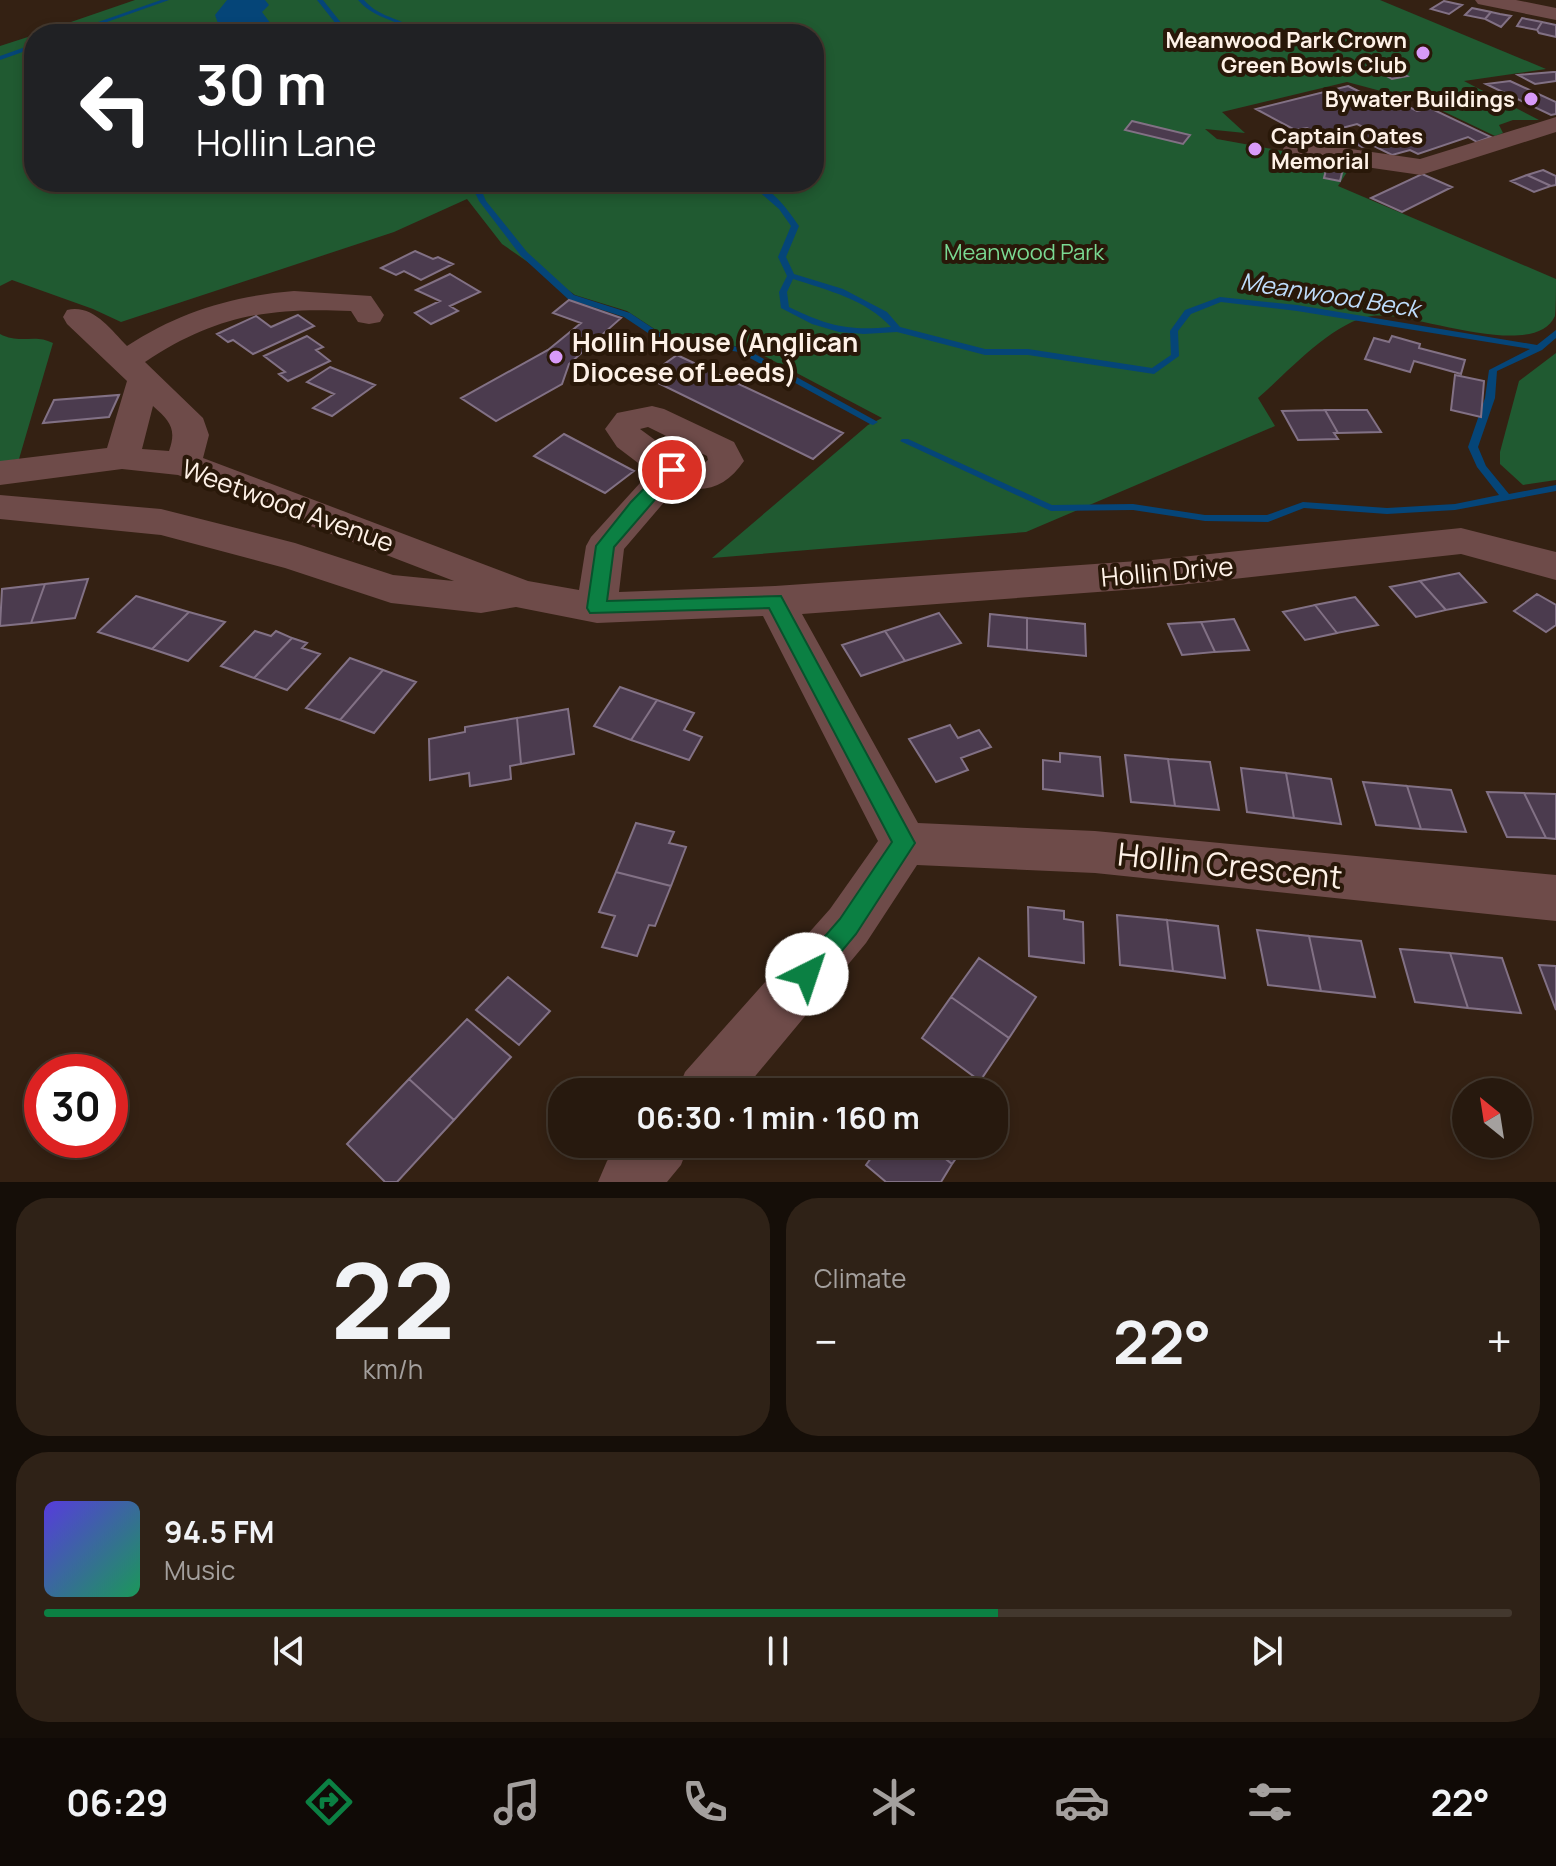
<!DOCTYPE html>
<html lang="en">
<head>
<meta charset="utf-8">
<style>
	:root { --surface:#27190e; --page:#2f2217; --text:#f1f3f6; --muted:#a4a09e; --line:#43382e; --accent:#0b8043 }
	body { margin:0; font-family:Manrope,sans-serif; background:var(--page); color:var(--text); height:100vh; display:flex; flex-direction:column; font-size:30px; white-space:nowrap }
	* { box-sizing:border-box; margin:0 }
	p { font-size:26px; color:var(--muted) }
	.icon { flex:none; width:44px; height:44px; fill:none; stroke:currentColor; stroke-width:2; stroke-linecap:round; stroke-linejoin:round }
	.map { position:relative; height:1182px; overflow:hidden }
	.drawer { display:flex; flex-direction:column; gap:16px; padding:16px; background:#150e08; flex:1 }
	.drawer>* { flex:none }
	.hud { position:absolute; left:24px; top:24px; width:800px; height:168px; border-radius:32px; box-shadow:0 4px 12px #0003,0 0 0 2px var(--line); background:#202124; color:#fff; overflow:hidden }
	.needle { width:52px; rotate:330deg }
	.buttons { position:absolute; left:1452px; top:1078px; display:grid; gap:16px }
	.buttons a { display:grid; place-items:center; width:80px; height:80px; border-radius:50%; background:var(--surface); box-shadow:0 4px 12px #0003,0 0 0 2px var(--line); font-size:40px }
	.speed { position:absolute; left:24px; top:1054px; display:flex; gap:16px; font-size:40px; font-weight:700; text-align:center }
	.speed>* { display:grid; place-content:center; width:104px; height:104px; border-radius:50%; background:var(--surface); box-shadow:0 4px 12px #0003,0 0 0 2px var(--line); line-height:1 }
	.speed .limit { border:12px solid #d22; background:#fff; color:#111 }
	.pin { position:absolute; display:grid; place-items:center; width:68px; height:68px; color:#fff; margin:-34px; border:4px solid #fff; border-radius:50%; box-shadow:0 2px 8px #0007 }
	.me { position:absolute; width:88px; margin:-44px; rotate:41deg; stroke-linejoin:round; filter:drop-shadow(0 0 6px #0008) }
	.turn { display:flex; align-items:center; gap:28px; height:168px; padding:0 40px; font-size:36px }
	.turn .icon { width:104px; height:104px; stroke-width:2.5 }
	.turn b { display:block; font-size:56px; line-height:68px }
	.big { font-size:60px; font-weight:700; line-height:1.1 }
	.drawer .card { flex:1; display:flex; flex-direction:column; justify-content:center; gap:12px; min-width:0; padding:0 28px; border-radius:32px; background:var(--page) }
	.drawer .dial { align-items:center; gap:0 }
	.dial b { font-size:104px; line-height:1 }
	.song { display:flex; align-items:center; gap:24px }
	.cover { width:96px; height:96px; border-radius:12px; background:linear-gradient(135deg,hsl(250 70% 55%),hsl(150 70% 35%)) }
	.played { height:8px; border-radius:4px; background:linear-gradient(90deg,var(--accent) 65%,var(--line) 65%) }
	.keys { display:flex; justify-content:space-around; direction:ltr }
	.heat { display:flex; justify-content:space-between; align-items:center; font-size:44px; direction:ltr }
	.drawer .tiles { flex:1; display:grid; gap:16px; grid-template-columns:1fr 1fr }
	.card:last-child { grid-column:span 2 }
	.trip { position:absolute; left:548px; top:1078px; width:460px; height:80px; border-radius:32px; background:var(--surface); box-shadow:0 4px 12px #0003,0 0 0 2px var(--line); font-weight:700; line-height:80px; text-align:center }
	.dock { display:flex; height:128px; justify-content:space-around; align-items:center; background:#100a06; color:var(--muted) }
	.dock .icon { width:56px; height:56px }
	.dock .selected { color:var(--accent) }
	.dock b { font-size:36px; color:var(--text) }
	.map>svg:first-child { display:block }
</style>
</head>
<body>
<div class="map">
<svg width="1556" height="1182" viewBox="0 0 1556 1182">
	<rect width="100%" height="100%" fill="#342113"/>
	<path fill="#205a31" d="M135,0h1245l166,69 -82,12 75,39h-26l-14,5 4,8 -8,3 -69,-33 -79,-21 -125,30 23,21 -40,-4 12,10 110,20 22,10 -11,17 218,93c0,11 0,28 -1,37 -21,47 -145,-6 -183,0 -39,5 -84,56 -114,82l17,28 -249,106 -314,26 156,-133 14,-7 -131,-69 -92,-17 -32,-21 -52,-16 -73,-51 -35,-45 -73,33 -273,90 -28,-13 -81,-29 -12,6v-240l34,-11v147h780v-148h-778z
		M0,334c21,11 34,-1 53,9l-34,116 -19,3z
		M1556,353v127l-33,5 -23,-21v-12l19,-71z"/>
	<path fill="#054578" d="M227,0h38l4,5 -7,7 9,12 67,6 -5,4h-100v-3l-13,-2 -5,-14z"/>
	<g fill="none" stroke-linecap="round" stroke-linejoin="round">
		<path fill="#054578" fill-rule="evenodd" d="M161,0h8l-96,34h-9z
			M317,0h6l27,34h-6z
			M358,0h6c16,19 42,19 61,34 -9,0 -11,-4 -19,-7 -18,-9 -34,-11 -48,-27z
			M34,44v4l-34,12v-4z
			M470,182h8l8,19 41,51 47,43 56,18 33,22 81,13 134,74 -5,3 -3,-1 -131,-72 -82,-13 -33,-22 -56,-18 -47,-43 -42,-55z
			M748,182c20,0 41,29 51,44l-13,31 8,17 49,15 44,23 13,15 85,22h43l124,19 19,-13 -1,-24 15,-21 35,-13 77,8 240,40 19,-15v8l-14,12 -45,21 -2,27 -17,49 8,19 23,28 47,-9v6l-101,19 -68,4 -83,-6 -36,14 -63,-1 -72,-11 -82,1 -151,-70 2,-2h6l144,66 81,-1 72,11h62l36,-13 84,6 68,-4 44,-9 -22,-28 -9,-20 17,-49 4,-28 41,-21 -233,-38 -76,-9 -30,12 -13,17 1,25 -25,18 -126,-19h-43l-88,-23 -33,2 -25,-2 -27,-8 -31,-16 -2,-16 8,-16 -9,-19 13,-31 -12,-17zM793,279c34,11 74,21 98,48 -43,4 -63,-1 -102,-20l-2,-15z"/>
	</g>
	<path fill="#4b3b4e" stroke="#827185" stroke-width="2" d="M1444,1l18,4 -13,9 -18,-5z
		M1472,8l19,4 -6,7 -20,-4z
		M1491,12l9,2 11,2 -10,11 -16,-8z
		M1522,18l20,4 -5,8 -20,-4z
		M1542,22l14,3v12l-17,-4 -2,-3z
		M1384,64l23,12 -15,3 -23,-13z
		M1553,72h3v9l-21,3 -17,-9z
		M1510,81l46,21v12l-5,1 -65,-31z
		M1348,86l49,24 12,-3 8,4 13,-3 61,29 -14,5 -9,-5 -50,17 -8,-4 -18,5 -20,-10 -10,2 -15,-8 26,-7 -16,-8 -19,5 6,3 -19,5 -18,-9 -12,2 -39,-21z
		M1132,121l58,14 -7,9 -58,-14z
		M1327,166l16,3 -3,12 -16,-3z
		M1543,170l13,6v9l-5,1 -24,-11z
		M1422,174l30,13 -50,25 -31,-14z
		M1527,175l24,11 -17,6 -23,-11z
		M415,251l18,8 5,-2 15,7 -32,16 -17,-9 -8,4 -15,-7z
		M450,274l30,18 -30,14 8,5 -27,13 -16,-11 25,-12 -24,-11z
		M569,300l52,18 -52,46 -7,20 -66,37 -35,-23 87,-48 33,-27 -28,-10z
		M298,315l16,11 -61,28 -20,-14 -5,2 -11,-8 39,-18 15,11z
		M307,336l16,11 -7,3 14,11 -42,20 -9,-7 6,-2 -21,-16z
		M1392,336l28,8 -1,4 46,12 -4,14 -47,-13 -4,11 -45,-13 9,-21 15,4z
		M677,355l166,78 -30,26 -167,-82z
		M330,367l45,18 -43,31 -19,-8 21,-14 -27,-12z
		M1455,375l29,6 -3,36 -30,-7z
		M119,395l-10,22 -66,6 11,-23z
		M1325,410h42l14,22 -43,1z
		M1325,410l13,23h-4l4,6 -40,1 -16,-29z
		M564,434l70,37 -29,22 -71,-37z
		M1459,573l27,29 -40,8 -26,-29z
		M88,579l-13,39 -44,5 14,-39z
		M1420,581l26,29 -30,7 -26,-30z
		M45,584l-14,39 -31,3 2,-37z
		M1537,594l19,11v20l-10,7 -32,-21z
		M136,596l53,16 -37,37 -54,-17z
		M1355,597l23,28 -41,8 -22,-28z
		M1315,605l22,28 -32,7 -22,-28z
		M189,612l36,10 -37,39 -36,-12z
		M939,613l22,30 -56,18 -20,-30z
		M990,614l37,4v32l-39,-4z
		M1027,618l58,6 1,32 -59,-6z
		M1234,619l15,31 -34,2 -14,-30z
		M1201,622l14,30 -33,3 -14,-31z
		M255,631l16,5 5,-5 16,7 -38,40 -33,-12z
		M885,631l20,30 -44,15 -19,-31z
		M292,638l15,5 -5,5 18,6 -33,36 -33,-12z
		M350,658l33,12 -43,50 -34,-12z
		M383,670l33,12 -42,51 -34,-13z
		M620,687l37,13 -26,40 -37,-14z
		M657,700l37,13 -10,17 18,7 -13,23 -58,-20z
		M568,709l6,45 -53,10 -4,-46z
		M517,718l4,46 -11,2 1,13 -41,7 -1,-13 -39,7 -1,-41 36,-7v-5z
		M950,725l8,13 21,-8 12,17 -30,11 7,12 -32,12 -27,-43z
		M1060,753l40,4 3,39 -60,-7v-29l17,2z
		M1125,755l43,4 7,47 -44,-4z
		M1168,759l42,3 9,48 -44,-4z
		M1241,768l45,5 8,45 -47,-6z
		M1286,773l45,6 10,45 -47,-6z
		M1363,782l44,4 14,43 -45,-4z
		M1407,786l44,4 15,42 -45,-3z
		M1487,792l37,1 22,45 -39,-1z
		M1524,793l32,1v45l-10,-1z
		M636,823l38,9 -5,11 17,4 -15,39 -55,-14z
		M616,872l55,14 -16,40 -6,-1 -12,31 -35,-9 13,-31 -16,-4z
		M1028,907l36,4v8l19,3 1,41 -55,-7z
		M1117,915l50,5 6,51 -53,-6z
		M1167,920l51,6 7,52 -52,-7z
		M1257,930l52,6 12,55 -53,-6z
		M1309,936l52,5 14,56 -54,-6z
		M1400,949l50,4 18,55 -53,-6z
		M1450,953l52,5 19,55 -53,-5z
		M979,958l57,39 -27,41 -58,-41z
		M1539,965l17,1v44z
		M508,977l42,34 -31,34 -43,-35z
		M951,997l58,41 -29,43 -58,-43z
		M467,1019l44,38 -57,63 -45,-41z
		M928,1078l18,14h-28z
		M409,1079l45,41 -57,62h-12l-38,-38z
		M881,1144h46l25,20 -11,18h-55l-20,-17z
		M927,1144h39l-14,20z"/>
	<g fill="none" stroke-linecap="round" stroke-linejoin="round">
		<path fill="#6e4b49" fill-rule="evenodd" d="M1475,0h41l40,8v12l-78,-16z
			M1556,117v15l-135,43 -125,-18 -9,-3 -4,-5 4,-5 9,-3 124,18z
			M294,291l77,5 13,19 -4,7 -11,2 -11,-2 -7,-11c-82,-4 -137,5 -206,51l58,56 6,17 -6,23 325,123 51,9 7,-44 5,-9 59,-65 -33,-25 -12,-18 12,-16 35,-7 12,3 70,33 10,19c-17,25 -37,33 -66,25l-54,63 -5,43 156,-6 377,-26 309,-32 95,24v28l-95,-26 -309,34 -350,26 116,209 177,8 461,44v46l-461,-48 -178,-8 -51,78 -124,149h-65l8,-20 145,-163 48,-68 -115,-225 -166,7 -81,-16 -35,6 -90,-10 -106,-35 -124,-33 -161,-16v-24l161,14 134,34 98,32 61,6 -276,-106 -56,-6 -122,16v-24l107,-13 20,-67 -60,-57 -4,-7 4,-7c26,-6 43,19 60,36 52,-34 105,-50 167,-55zM153,406c17,15 24,23 16,45l-27,-2zM648,427l59,29 1,4 -9,7 -14,-5 -45,-33z
			M621,1144h68l-8,21 -14,17h-69l9,-21z"/>
	</g>
	<path fill="#0b8043" stroke="#07532c" stroke-width="2" d="M672,464l8,6 -2,3 -64,74 -7,54 174,-5 134,247 -59,91 -40,48 -9,3 -8,-3 -4,-8 4,-8 41,-47 52,-77 -123,-234 -179,5 -3,-5 9,-62 35,-44 35,-36z"/>
	<g fill="#d89af8" stroke="#291809" stroke-width="3">
		<circle cx="1423" cy="53" r="8"/>
		<circle cx="1531" cy="99" r="8"/>
		<circle cx="1255" cy="149" r="8"/>
		<circle cx="556" cy="357" r="8"/>
	</g>
	<g text-anchor="middle" dominant-baseline="central" stroke-width="8" stroke-linejoin="round" paint-order="stroke">
		<g font-size="22" font-weight="bold" fill="#fef1e7" stroke="#291809" text-anchor="end">
			<text x="1407" y="40">Meanwood Park Crown<tspan x="1407" dy="25">Green Bowls Club</tspan></text>
			<text x="1515" y="99">Bywater Buildings</text>
			<text x="1271" y="136" text-anchor="start">Captain Oates<tspan x="1271" dy="25">Memorial</tspan></text>
		</g>
		<g font-size="22" fill="#7ad992" stroke="#291809">
			<text x="1024" y="252">Meanwood Park</text>
		</g>
		<g font-size="24" font-style="italic" fill="#bedcfb" stroke="#291809">
			<text transform="translate(1330 294) rotate(9)">Meanwood Beck</text>
		</g>
		<g font-size="26" font-weight="bold" fill="#fef1e7" stroke="#291809" text-anchor="start">
			<text x="572" y="342">Hollin House (Anglican<tspan x="572" dy="30">Diocese of Leeds)</tspan></text>
		</g>
		<g font-size="26" fill="#fef1e7" stroke="#291809">
			<text transform="translate(288 505) rotate(20)">Weetwood Avenue</text>
			<text transform="translate(1167 571) rotate(-5)">Hollin Drive</text>
		</g>
		<g font-size="32" fill="#fef1e7" stroke="#291809">
			<text transform="translate(1230 865) rotate(6)">Hollin Crescent</text>
		</g>
	</g>
</svg>
<div class="buttons">
<a><svg class="needle" viewBox="-14 -14 28 28"><path d="M0-13l5 13h-10z" fill="#e53935"/><path d="M0 13l5-13h-10z" fill="#a4a09e"/></svg></a>
</div>
<div class="speed"><div class="limit">30</div></div>
<div class="pin" style="left:672px;top:470px;background:#d93025"><svg class="icon" aria-label="arrive" viewBox="0 0 24 24"><path d="M6 21V4h12l-3 4 3 4H6"/></svg></div>
<svg class="me" style="left:807px;top:974px" viewBox="-20 -20 40 40"><circle r="19" fill="#fff"/><path d="M0-13L10 11 0 6-10 11z" fill="#0b8043"/></svg>
<div class="trip">06:30 · 1 min · 160 m</div>
<div class="hud">
<div class="turn"><svg class="icon" aria-label="left" viewBox="0 0 24 24"><path d="M17 20v-9H6M10 6l-5 5 5 5"/></svg><div><b>30 m</b>Hollin Lane</div></div>
</div>
</div>
<section class="drawer">
<div class="tiles">
<div class="card dial"><b>22</b><p>km/h</p></div>
<div class="card"><p>Climate</p>
<div class="heat"><a>−</a><b class="big">22°</b><a>+</a></div>
</div>
<div class="card">
<div class="song"><i class="cover"></i><div><b>94.5 FM</b><p>Music</p></div></div>
<div class="played"></div>
<div class="keys"><svg class="icon" aria-label="previous" viewBox="0 0 24 24"><path d="M18 5L8 12l10 7zM5 5v14"/></svg><svg class="icon" aria-label="pause" viewBox="0 0 24 24"><path d="M8 5v14M16 5v14"/></svg><svg class="icon" aria-label="next" viewBox="0 0 24 24"><path d="M6 5l10 7-10 7zM19 5v14"/></svg></div>
</div>
</div>
</section>
<nav class="dock">
<b>06:29</b>
<svg class="icon selected" aria-label="directions" viewBox="0 0 24 24"><path d="M12 3l9 9-9 9-9-9zM9 14v-3h6M13 9l2 2-2 2"/></svg>
<svg class="icon" aria-label="music" viewBox="0 0 24 24"><path d="M9 18V5l10-2v13"/><circle cx="6" cy="18" r="3"/><circle cx="16" cy="16" r="3"/></svg>
<svg class="icon" aria-label="phone" viewBox="0 0 24 24"><path d="M5 4h4l2 5-3 2q2 4 5 5l2-3 5 2v4C11 20 4 13 5 4z"/></svg>
<svg class="icon" aria-label="climate" viewBox="0 0 24 24"><path d="M12 3v18M4 7l16 10M4 17L20 7"/></svg>
<svg class="icon" aria-label="car" viewBox="0 0 24 24"><path d="M5 17H2v-5l4-1 3-4h7l3 4 3 1v5h-3M9 17h6M6 11h13"/><circle cx="7" cy="17" r="2"/><circle cx="17" cy="17" r="2"/></svg>
<svg class="icon" aria-label="filters" viewBox="0 0 24 24"><path d="M4 7h16M4 17h16"/><circle cx="9" cy="7" r="2"/><circle cx="15" cy="17" r="2"/></svg>
<b>22°</b>
</nav>
</body>
</html>
